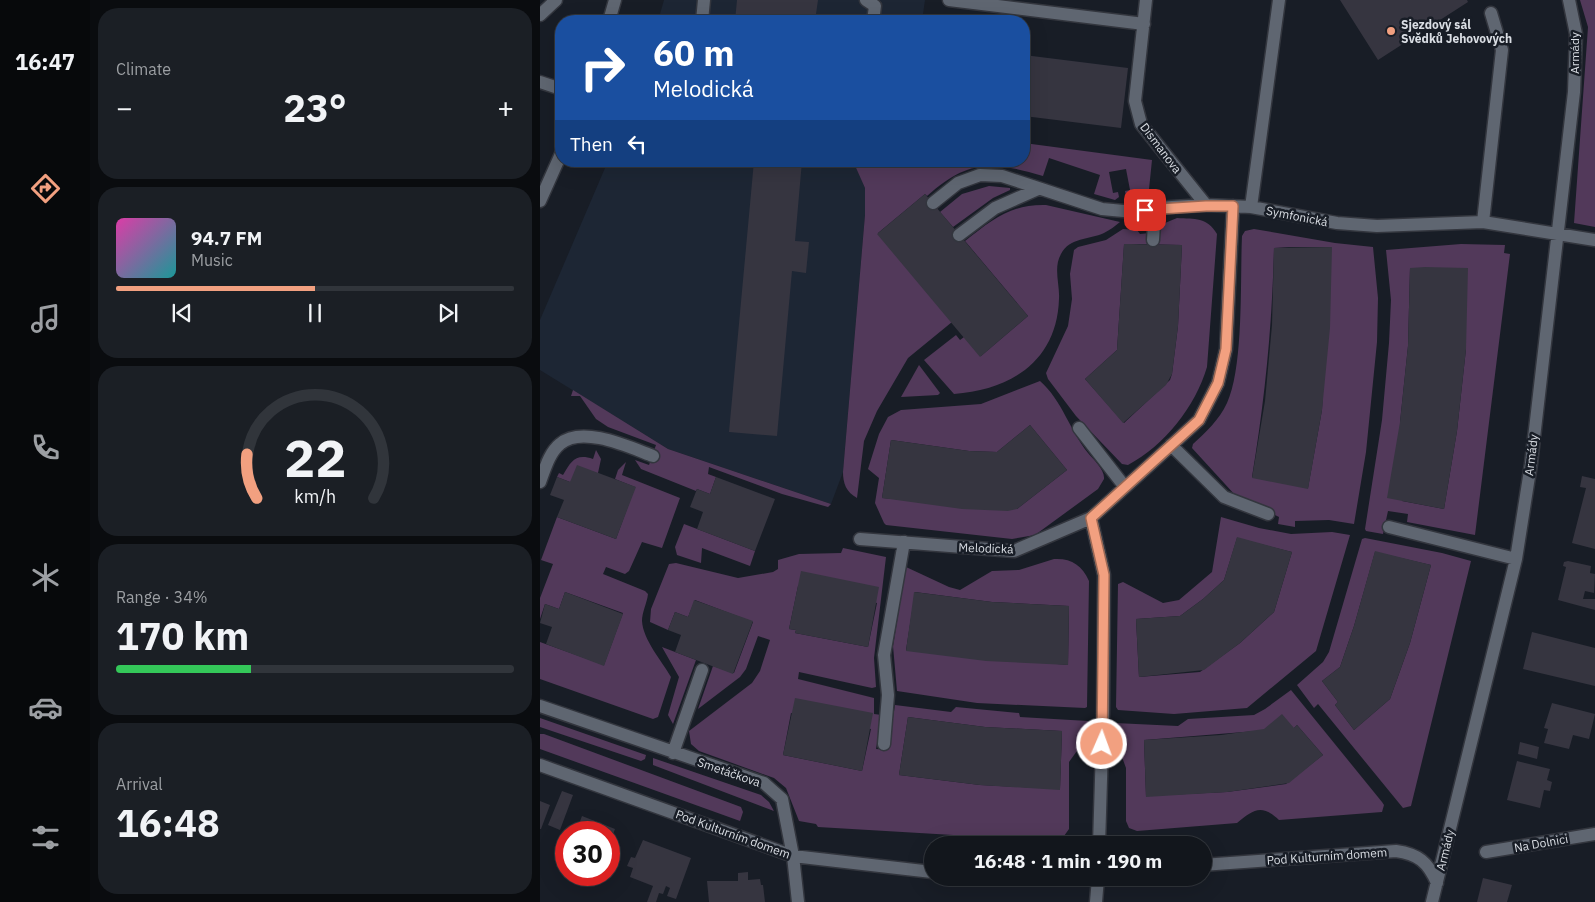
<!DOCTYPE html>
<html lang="en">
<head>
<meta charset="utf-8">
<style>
	:root { --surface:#12161c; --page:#1b1f25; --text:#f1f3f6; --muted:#9c9fa3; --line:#31353b; --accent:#f2a080 }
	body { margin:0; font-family:"IBM Plex Sans",sans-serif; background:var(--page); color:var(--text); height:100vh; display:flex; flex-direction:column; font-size:19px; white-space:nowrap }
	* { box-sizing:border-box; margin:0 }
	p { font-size:16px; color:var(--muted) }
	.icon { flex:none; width:28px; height:28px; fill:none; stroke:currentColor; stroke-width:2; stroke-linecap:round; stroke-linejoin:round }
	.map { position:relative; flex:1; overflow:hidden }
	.drawer { display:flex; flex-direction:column; gap:8px; padding:8px; background:#0a0c0f; width:450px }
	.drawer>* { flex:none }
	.guide { position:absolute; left:15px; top:15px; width:475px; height:152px; border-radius:20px; box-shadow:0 5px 20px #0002,0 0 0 1px var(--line); background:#1a4fa0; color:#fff; overflow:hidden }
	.speed { position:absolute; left:15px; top:821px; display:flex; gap:10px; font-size:25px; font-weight:700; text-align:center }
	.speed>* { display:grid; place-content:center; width:65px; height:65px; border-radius:50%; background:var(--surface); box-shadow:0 5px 20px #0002,0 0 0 1px var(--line); line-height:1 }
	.speed .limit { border:8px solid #d22; background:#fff; color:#111 }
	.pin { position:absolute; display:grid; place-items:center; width:42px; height:42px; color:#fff; margin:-21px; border-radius:10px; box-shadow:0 2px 8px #0006 }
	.me { position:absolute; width:55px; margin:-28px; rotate:2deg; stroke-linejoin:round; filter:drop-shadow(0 0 4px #0008) }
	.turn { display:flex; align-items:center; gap:18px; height:105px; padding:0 15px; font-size:22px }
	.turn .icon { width:65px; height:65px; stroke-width:2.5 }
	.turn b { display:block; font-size:35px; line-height:42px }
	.then { display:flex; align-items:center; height:48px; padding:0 15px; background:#0003; gap:10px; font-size:19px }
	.big { font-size:38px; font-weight:700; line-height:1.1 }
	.drawer .tile { flex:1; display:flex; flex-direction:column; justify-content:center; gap:8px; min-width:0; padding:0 18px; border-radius:20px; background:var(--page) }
	.drawer .dial { align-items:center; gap:0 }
	.dial svg { height:130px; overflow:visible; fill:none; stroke:var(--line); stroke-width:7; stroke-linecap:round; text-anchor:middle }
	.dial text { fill:var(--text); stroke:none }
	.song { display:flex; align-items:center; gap:15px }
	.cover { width:60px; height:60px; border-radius:8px; background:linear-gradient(135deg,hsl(320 70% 55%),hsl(180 70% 35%)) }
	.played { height:5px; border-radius:2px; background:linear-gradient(90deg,var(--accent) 50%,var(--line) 50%) }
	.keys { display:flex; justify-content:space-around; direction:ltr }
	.heat { display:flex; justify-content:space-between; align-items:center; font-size:28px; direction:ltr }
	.charge { height:8px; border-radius:4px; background:linear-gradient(90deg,#34c759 34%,var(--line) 0) }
	.trip { position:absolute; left:384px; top:836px; width:288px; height:50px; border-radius:25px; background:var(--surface); box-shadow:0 5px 20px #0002,0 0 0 1px var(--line); font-weight:700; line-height:50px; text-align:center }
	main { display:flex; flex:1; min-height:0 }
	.dock { display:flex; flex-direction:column; width:90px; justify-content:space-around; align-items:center; background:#07090b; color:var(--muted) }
	.dock .icon { width:35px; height:35px }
	.dock .active { color:var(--accent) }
	.dock b { font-size:22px; color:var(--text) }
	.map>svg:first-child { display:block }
</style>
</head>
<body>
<main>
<nav class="dock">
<b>16:47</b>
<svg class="icon active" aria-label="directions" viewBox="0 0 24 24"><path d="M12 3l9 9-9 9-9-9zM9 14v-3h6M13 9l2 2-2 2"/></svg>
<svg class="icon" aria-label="music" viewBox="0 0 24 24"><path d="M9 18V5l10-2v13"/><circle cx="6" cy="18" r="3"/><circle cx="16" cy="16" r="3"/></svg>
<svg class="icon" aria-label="phone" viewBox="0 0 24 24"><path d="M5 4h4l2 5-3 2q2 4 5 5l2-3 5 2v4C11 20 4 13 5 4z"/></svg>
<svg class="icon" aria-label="climate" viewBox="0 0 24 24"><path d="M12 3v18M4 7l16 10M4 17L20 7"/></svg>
<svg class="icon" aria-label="car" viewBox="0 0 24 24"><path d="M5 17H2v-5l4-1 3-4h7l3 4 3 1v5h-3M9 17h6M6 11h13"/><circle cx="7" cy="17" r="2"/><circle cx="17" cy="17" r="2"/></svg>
<svg class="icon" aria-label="filters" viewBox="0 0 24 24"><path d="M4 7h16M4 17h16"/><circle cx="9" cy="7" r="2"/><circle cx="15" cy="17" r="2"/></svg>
</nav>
<section class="drawer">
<div class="tile"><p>Climate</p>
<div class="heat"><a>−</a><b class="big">23°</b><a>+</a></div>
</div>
<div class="tile">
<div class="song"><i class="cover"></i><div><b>94.7 FM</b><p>Music</p></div></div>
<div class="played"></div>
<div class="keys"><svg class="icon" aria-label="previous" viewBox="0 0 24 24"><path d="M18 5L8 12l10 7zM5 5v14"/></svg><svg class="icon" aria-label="pause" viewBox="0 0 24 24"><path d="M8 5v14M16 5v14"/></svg><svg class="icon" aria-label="next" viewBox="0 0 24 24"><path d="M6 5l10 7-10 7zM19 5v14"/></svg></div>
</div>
<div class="tile dial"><svg viewBox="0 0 100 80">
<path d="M14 69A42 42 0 1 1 86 69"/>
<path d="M14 69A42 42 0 0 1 8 42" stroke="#f2a080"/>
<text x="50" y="56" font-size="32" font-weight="700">22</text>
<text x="50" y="72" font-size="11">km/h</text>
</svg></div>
<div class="tile"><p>Range · 34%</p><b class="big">170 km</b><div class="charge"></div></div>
<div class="tile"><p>Arrival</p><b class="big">16:48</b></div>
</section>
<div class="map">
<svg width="1055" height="902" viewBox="0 0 1055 902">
	<rect width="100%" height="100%" fill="#181d26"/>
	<path fill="#1d2634" d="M124,0h261l-3,21h-264z
		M68,161h245l2,3 10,24v27l-22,257 -12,32 -163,-55 -128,-79v-50z"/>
	<path fill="#52395a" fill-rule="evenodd" d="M1040,0h15v227l-21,-4 14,-196z
		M484,143l128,17 -4,39 -18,2 -4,-3 -1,-7 5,-1 -4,-21 -17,3 4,21 5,-1 1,5 -4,3 -21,-6 6,-19 -51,-17 -6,18c-51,-15 -75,-17 -116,20l-2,-2 -47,39 74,89 -44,36 -31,53 -13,30 -7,57c-11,-6 -14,-15 -14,-26l22,-257v-27l-12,-27h171z
		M449,186l21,2v2l-17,8 -40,29 -13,-15 22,-18z
		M506,205l74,17c-5,4 -10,8 -16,11 -15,7 -34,4 -43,21 -8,14 -1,30 -2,45 -2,62 -48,91 -105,95l-30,-34 32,-25 4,5 4,-3 17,19 47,-40 -63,-75c27,-21 45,-37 81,-36z
		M637,218c18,1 30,-1 40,16l-10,133c-12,40 -42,78 -79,98l-6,-1 -46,-48 -28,-37 -2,-6 22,-47 4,-27 -2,-25 4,-24 4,-3 28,-7 17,-11 14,1 3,4 19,-2 6,-9zM599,244l43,1 -4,81 -6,48 -2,6 -46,43 -39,-44 32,-29 7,-105z
		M714,229l81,14 38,4 5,51 -1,44 -11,110 -12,72 -25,-4 -34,1v6l-17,-3 1,-7 -44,-22 -43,-47 1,-4c13,-12 26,-24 34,-41 17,-37 13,-124 15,-167l3,-5zM749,247h42l-9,163 -14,78 -56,-11c13,-79 20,-149 22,-229z
		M921,244l44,1 -1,8 6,1 -35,281 -68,-13 1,-8 -20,-3 -5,23 -17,-3 -1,-2 17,-109 7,-77 2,-43 -5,-50zM870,268l56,81 -9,82 -13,78 -42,-8 -2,-79 8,-76z
		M379,365l21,28 -2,2 -37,2z
		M500,381c22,19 30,50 48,72 6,7 17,17 16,26l-6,10 -63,46 -23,4 -126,-14 -2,-2 -9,-20 4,-25 -11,-9 11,-35 9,-17 13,-7 80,-6zM490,425l37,45 -50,39 -135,-11 9,-58 78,11 28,1z
		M33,390l95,59 163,55 -3,3 -46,-13 -73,-27 -1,7 8,3 -6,17 -13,-5 -1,2 -55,-22 -6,-9 14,5 7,-20 -48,-18 -12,-8 -16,-23h-9z
		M56,450l5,9 -3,14 -28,9 -13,-5 2,-4 4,2c8,-14 13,-22 30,-16z
		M86,462l-4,13 58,23 -18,50 -20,-6 -13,29 -4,3 -19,-7 -3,7 42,17 3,3c-1,9 -6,18 -6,27 1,19 20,40 29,56l-13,40 -5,2 -113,-40v-37l64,23 19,-52 -58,-21 -6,17 -14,-5 -5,15v-21l13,-34 -12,-4 16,-43 59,22 19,-52 -20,-8 3,-9z
		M681,517l38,11 32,6 41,-2 18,3 -34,116 -69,57 -73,6 -56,-4 -2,-3 2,-123 5,-2 40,21 16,-3 33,-28zM697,538l55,14 -18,60 -34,31 -40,29 -61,5 -3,-58 44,-3 23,-17 21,-19z
		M144,524l71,27 -5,15 -48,-18 -1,15 -24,-8 -2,-8z
		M825,538l77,15 29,8 -60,245 -8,2 -85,-104 -4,4 -17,-23 26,-23 6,-10 33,-113zM835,552l56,13 -21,78 -20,56 -36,31 -19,-25 3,-3 -16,-21 18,-14 14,-41z
		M303,548l43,9 -12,101 2,29 -4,1 -73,-16 -1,7 76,19v16l8,1 -6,34 12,1 7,-45 56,7 5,-5 63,6 1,4 68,4 -1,16 -18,25v67l-5,7h-94l-152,-9 -2,-3 -17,-3 -13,-33 -12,-10 -75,-27 -8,-7 -2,-13 63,-48 8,-12 10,-31 -12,-4 -12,33 -6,8 -42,32 15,-43 21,7 19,-51 -58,-22 -7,17 -13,-5 -7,18 -18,-8 1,-13 18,-45 7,-1 62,15 35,-6 5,-3v-9l21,-6 42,-1zM258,586l79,17 -9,44 -73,-14 1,-3 -7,-1zM251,713l80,16 -9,42 -79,-16zM368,717l77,10 77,4 -2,58 -80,-4 -81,-10z
		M514,559c17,-1 28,6 35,22l-2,126 -2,1 -108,-5 -80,-12 -4,-45 13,-79 43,20 11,3 32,-19 27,-1zM375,592l77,10 77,4 -1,59 -162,-15z
		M122,647l34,13 -23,64 -5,-9 11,-38z
		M751,690l91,112 2,3 -2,7 -103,8c-18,-17 -26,-10 -42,3l-100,8 -8,-3 -3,-7v-53l-11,-30v-15l63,3 10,-7 66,-4 11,-6zM757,725l26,30 -37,29 -59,8 -81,4 -2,-56 150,-12z
		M0,718l106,37 -1,4 -4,2 -101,-34z
		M0,734h4l197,73 2,5 -3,9 -200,-72z
		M113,758l108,37 8,7 5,9 -121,-46z"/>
	<path fill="#363540" d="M197,0h81l-3,21h-80z
		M800,0h127l1,2 -90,58z
		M484,55l104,13 -7,60 -97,-12z
		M214,161h48l-7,80 14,1 -3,31 -14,-2 -15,165 -48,-4z
		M385,194l103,122 -48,41 -103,-123z
		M584,244l58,1 -4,81 -6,48 -6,11 -43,38 -38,-44 32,-29z
		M792,247l-2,81 -8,82 -14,79 -56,-11 13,-77 7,-76 2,-77z
		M885,267l43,1 -2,81 -9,82 -13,78 -57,-11 13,-76 8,-76 2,-78z
		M490,425l37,45 -50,39 -9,2 -46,-2 -80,-11 9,-58 78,11 28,1z
		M37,465l59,22 -20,52 -59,-22 7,-17 -14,-5 7,-18 13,5z
		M1042,476l13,3v70l-23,-6 14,-55 -6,-1z
		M176,477l59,22 -20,52 -58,-22 6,-17 -13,-5 7,-18 13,5z
		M697,537l55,15 -18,60 -34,31 -36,27 -65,7 -3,-58 44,-3 23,-17 21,-19z
		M835,551l56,14 -21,78 -20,56 -36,31 -19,-25 3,-3 -16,-21 18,-14 14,-41z
		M1028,561l23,5 -1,7 5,1 -1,19 -9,-2 -2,8h12v11l-37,-10 8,-33 -3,-1 1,-4z
		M261,571l78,16 -11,60 -73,-14 1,-3 -7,-1z
		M25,592l58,22 -19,52 -58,-22 6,-17 -12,-4 5,-19 14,5z
		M374,592l78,10 77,4 -1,59 -82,-4 -80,-10z
		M154,600l59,21 -20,53 -58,-22 6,-17 -13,-5 7,-18 13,5z
		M992,632l63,16v38l-72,-17z
		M255,698l78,15 -11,58 -79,-16z
		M1012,703l43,11 -6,25 -16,-4 -4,14 -25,-6 4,-14 -4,-1z
		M742,714l12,14 3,-3 26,30 -34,28 -62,9 -81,5 -2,-57 77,-5 43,-6z
		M368,717l77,10 77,4 -2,59 -80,-5 -81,-10z
		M980,742l19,5 -2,12 -19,-5z
		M977,761l33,8 -3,11 5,2 -2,9 -6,-1 -4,18 -33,-8z
		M22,791l11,4 -13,35 -12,-5z
		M0,801l10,4 -9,24h-1z
		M42,816l33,13 -6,16 5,2 -3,15 -2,-1v-29h-33z
		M103,840l48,18 -15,41 -9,-3 3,-8 -4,-2 -3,8 -4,-1 -3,9h-9l6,-16 -23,-9 3,-9 -6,-2 4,-9 4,1z
		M208,872v8l12,-1 1,6h2l2,17h-56l-2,-21h31v-8z
		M943,878l29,7 -5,17h-30z"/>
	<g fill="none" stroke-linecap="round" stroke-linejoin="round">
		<g stroke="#33363e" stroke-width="15">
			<path id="minor" d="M326,0l9,6 -2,15
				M409,0l195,24
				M606,0l-11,101 6,23 65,81
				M0,15l16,-15
				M69,21l6,-21
				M162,21l2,-21
				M0,82l21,7
				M0,201l21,-47
				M393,203l25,-20 22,-8 22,1 100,33 32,3 21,-4 51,-3 45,2 86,16 40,3 106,-4 112,18
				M711,207l28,-207
				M943,222l19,-172 -11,-37
				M419,235l36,-27 43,-19
				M613,240l2,-32
				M539,428l46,59
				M631,445l53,52 44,17
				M0,482c5,-13 9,-29 20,-38 22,-19 69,3 93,12
				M551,518l13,57 -1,139 -4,131
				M849,527l127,32
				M320,539l154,12 77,-33 62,-56 46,-42 19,-37 8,-34 7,-143
				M0,706l224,77 18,16 11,57 5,46
				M344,744l4,-49 -4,-40 20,-113
				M133,753l29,-83
				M0,765l253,91 139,16
				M946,852l109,-18
				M662,865l194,-14c22,3 32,11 41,32
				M556,902l2,-24
				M892,902l84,-343 15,-95 43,-372 2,-58 -7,-34"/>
		</g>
		<use href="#minor" stroke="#5f6671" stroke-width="12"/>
	</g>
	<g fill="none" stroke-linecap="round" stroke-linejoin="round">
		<g stroke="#9d6853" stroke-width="12">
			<path id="route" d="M562,744l2,-169 -13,-57 108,-98 19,-37 8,-34 7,-143h-27l-61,4"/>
		</g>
		<use href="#route" stroke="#f2a080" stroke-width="9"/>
	</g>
	<circle fill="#f2a080" stroke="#181d26" stroke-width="2" cx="851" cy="31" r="5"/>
	<g text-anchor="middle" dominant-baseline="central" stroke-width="5" stroke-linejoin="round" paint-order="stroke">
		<g font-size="12" font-weight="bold" fill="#dadee4" stroke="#181d26" text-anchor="start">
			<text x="861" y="24">Sjezdový sál<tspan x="861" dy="14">Svědků Jehovových</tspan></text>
		</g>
		<g font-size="12" fill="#dadee4" stroke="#181d26">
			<text transform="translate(1034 53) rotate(-90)">Armády</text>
			<text transform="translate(621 148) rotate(53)">Dismanova</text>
			<text transform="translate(757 216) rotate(11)">Symfonická</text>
			<text transform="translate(991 455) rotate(-83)">Armády</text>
			<text transform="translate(446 548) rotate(2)">Melodická</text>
			<text transform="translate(189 772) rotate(19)">Smetáčkova</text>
			<text transform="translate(193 834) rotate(20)">Pod Kulturním domem</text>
			<text transform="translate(1001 843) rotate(-10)">Na Dolnici</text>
			<text transform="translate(905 850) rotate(-76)">Armády</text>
			<text transform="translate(787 856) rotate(-4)">Pod Kulturním domem</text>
		</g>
	</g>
</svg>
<div class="speed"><div class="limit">30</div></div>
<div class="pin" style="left:605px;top:210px;background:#d93025"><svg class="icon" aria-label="arrive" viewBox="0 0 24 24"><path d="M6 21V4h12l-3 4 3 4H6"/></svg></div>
<svg class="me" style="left:562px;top:744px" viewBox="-20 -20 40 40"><circle r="17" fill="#f2a080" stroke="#fff" stroke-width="3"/><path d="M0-11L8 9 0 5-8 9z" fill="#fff"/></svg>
<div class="trip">16:48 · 1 min · 190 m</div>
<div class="guide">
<div class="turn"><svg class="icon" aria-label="right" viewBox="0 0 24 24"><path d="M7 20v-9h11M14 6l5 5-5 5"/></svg><div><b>60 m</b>Melodická</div></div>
<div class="then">Then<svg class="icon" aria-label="left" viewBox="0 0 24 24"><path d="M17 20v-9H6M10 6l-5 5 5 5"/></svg></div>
</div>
</div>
</main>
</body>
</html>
